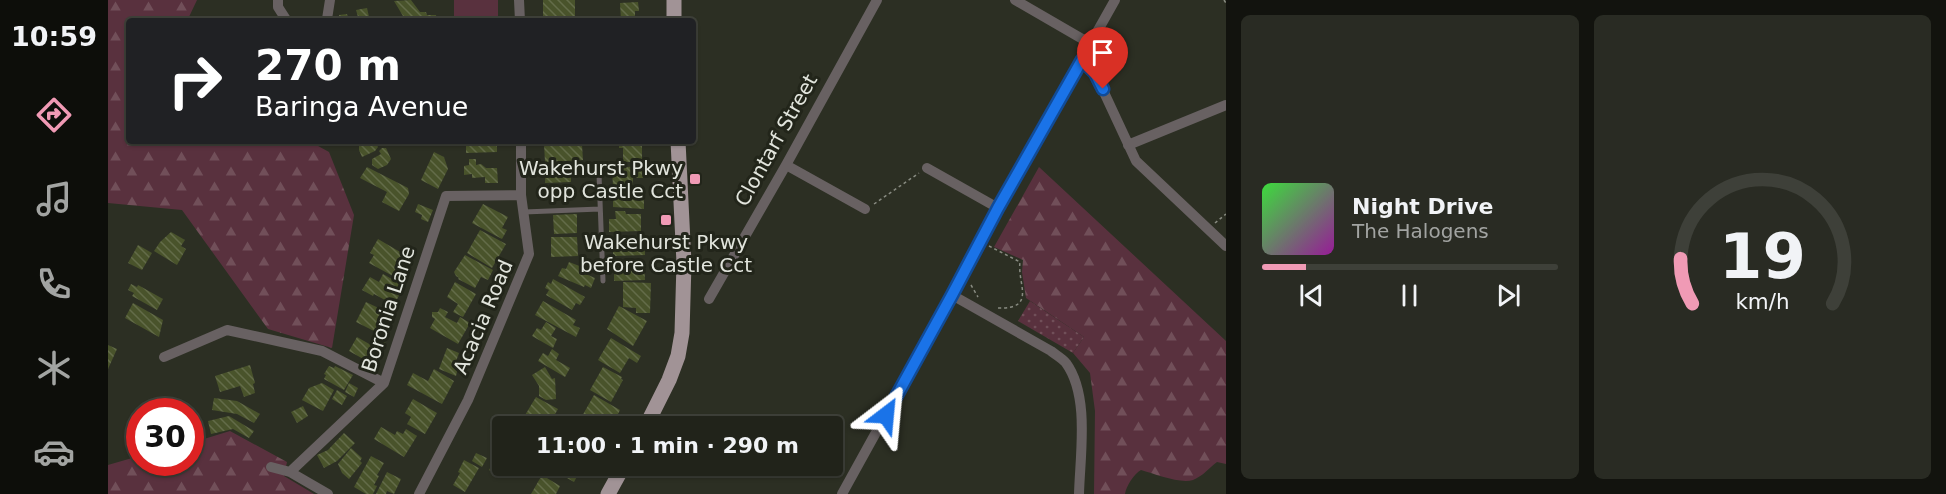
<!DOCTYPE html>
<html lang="en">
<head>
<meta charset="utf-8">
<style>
	:root { --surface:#21231a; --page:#292b23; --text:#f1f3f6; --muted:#a2a4a2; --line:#3e4039; --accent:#f09ab5 }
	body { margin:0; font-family:"DejaVu Sans",sans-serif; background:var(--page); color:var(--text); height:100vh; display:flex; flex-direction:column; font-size:22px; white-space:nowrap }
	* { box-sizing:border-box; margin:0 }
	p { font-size:20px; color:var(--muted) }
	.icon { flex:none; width:33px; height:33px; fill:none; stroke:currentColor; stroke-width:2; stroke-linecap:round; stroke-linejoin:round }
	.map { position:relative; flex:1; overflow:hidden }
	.side { display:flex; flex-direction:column; gap:15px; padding:15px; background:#12130e; width:720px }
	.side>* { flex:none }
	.banner { position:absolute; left:18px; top:18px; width:570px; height:126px; border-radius:6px; box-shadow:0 2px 4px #0004,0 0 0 2px var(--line); background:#202124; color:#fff; overflow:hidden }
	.speed { position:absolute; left:18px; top:398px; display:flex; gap:12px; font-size:30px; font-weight:700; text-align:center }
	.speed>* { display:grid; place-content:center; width:78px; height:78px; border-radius:50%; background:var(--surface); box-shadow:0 2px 4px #0004,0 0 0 2px var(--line); line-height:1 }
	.speed .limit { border:9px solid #d22; background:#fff; color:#111 }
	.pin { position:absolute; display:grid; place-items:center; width:51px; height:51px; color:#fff; margin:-62px -26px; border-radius:50% 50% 50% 0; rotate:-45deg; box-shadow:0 0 6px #0007 }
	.pin .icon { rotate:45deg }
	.me { position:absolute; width:66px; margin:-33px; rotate:29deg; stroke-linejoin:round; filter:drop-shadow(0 0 4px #0008) }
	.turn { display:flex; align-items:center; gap:21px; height:126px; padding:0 30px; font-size:27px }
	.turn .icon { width:78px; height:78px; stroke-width:2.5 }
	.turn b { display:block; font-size:42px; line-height:51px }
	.side .tile { flex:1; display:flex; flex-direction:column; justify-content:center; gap:9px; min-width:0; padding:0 21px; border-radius:9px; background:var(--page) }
	.side .dial { align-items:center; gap:0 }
	.dial svg { height:156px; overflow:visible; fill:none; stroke:var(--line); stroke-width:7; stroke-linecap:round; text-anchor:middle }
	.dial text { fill:var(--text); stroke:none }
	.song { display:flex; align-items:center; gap:18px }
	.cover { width:72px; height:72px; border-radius:9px; background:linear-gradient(135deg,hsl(120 70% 55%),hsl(300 70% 35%)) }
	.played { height:6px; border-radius:3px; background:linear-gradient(90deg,var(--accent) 15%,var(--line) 15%) }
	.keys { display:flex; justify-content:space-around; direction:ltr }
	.side .tiles { flex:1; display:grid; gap:15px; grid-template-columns:repeat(2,1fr) }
	.trip { position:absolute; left:384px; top:416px; width:351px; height:60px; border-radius:6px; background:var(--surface); box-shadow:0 2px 4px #0004,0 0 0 2px var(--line); font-weight:800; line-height:60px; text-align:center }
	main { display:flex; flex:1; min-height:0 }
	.dock { display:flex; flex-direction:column; width:108px; justify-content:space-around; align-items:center; background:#0d0e0a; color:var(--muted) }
	.dock .icon { width:42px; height:42px }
	.dock .selected { color:var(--accent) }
	.dock b { font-size:27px; color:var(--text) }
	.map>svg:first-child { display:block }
</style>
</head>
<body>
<main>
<nav class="dock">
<b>10:59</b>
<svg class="icon selected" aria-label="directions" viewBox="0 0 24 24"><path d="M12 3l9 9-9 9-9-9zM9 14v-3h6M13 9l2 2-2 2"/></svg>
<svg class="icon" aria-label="music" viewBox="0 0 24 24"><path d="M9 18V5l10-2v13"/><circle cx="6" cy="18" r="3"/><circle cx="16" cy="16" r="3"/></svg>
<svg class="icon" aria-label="phone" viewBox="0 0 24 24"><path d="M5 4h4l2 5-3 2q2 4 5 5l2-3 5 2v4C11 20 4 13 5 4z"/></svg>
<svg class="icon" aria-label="climate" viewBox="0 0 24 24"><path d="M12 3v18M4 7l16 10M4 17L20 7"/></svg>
<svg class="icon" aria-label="car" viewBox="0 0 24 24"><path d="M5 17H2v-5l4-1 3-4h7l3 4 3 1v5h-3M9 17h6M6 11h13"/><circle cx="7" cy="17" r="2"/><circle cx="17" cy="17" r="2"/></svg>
</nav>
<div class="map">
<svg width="1118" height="494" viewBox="0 0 1118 494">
	<defs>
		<pattern id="forest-firs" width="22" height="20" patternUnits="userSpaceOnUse" patternTransform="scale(1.5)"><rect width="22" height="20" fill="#59313e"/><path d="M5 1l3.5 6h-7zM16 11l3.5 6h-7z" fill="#714f59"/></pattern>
		<pattern id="garden-dots" width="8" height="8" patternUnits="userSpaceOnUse" patternTransform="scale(1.5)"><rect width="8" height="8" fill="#59313e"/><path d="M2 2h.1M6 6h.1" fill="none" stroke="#714f59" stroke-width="1.8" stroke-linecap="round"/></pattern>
		<pattern id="building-back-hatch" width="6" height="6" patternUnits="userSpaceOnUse" patternTransform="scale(1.5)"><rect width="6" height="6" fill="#49532b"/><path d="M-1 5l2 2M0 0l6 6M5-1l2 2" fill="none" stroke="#636c49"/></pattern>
	</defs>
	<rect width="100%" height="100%" fill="#2c2f23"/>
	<path fill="#59313e" d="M346,0h44v20l-44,1z"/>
	<path fill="url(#forest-firs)" d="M0,0h89l-10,21h-58v120h180l20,11 25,63 -22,133 -64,-19 -86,-119 -74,-7z
		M931,167l187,174v123l-9,-2c-8,6 -14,14 -24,18 -13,4 -38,-6 -52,-10 -7,4 -15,16 -16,24h-31l1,-83 -5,-38 -17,-20 11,-16 -58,-39 -4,-26 1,-12 -29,-13z
		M122,431l57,31 -3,14 30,18h-206v-29l31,-9 1,6h50l1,-19z"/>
	<path fill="url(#garden-dots)" d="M922,301l54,36 -11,16 -55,-32z"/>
	<path fill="url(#building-back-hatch)" d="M303,0l9,12h6l1,3h9l1,6h-31l-12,-20z
		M435,0h32v16l-32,1z
		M530,2l1,9h-4v10h-14l-1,-18z
		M259,8l3,13h-30l-1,-6 8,-1 1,4 10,-1 -2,-7z
		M251,141h16l3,6 -3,4 -13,6 -3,-7z
		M358,141h31v11l-31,1z
		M511,141l23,2v19h-19v-14h-4z
		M462,143v2h12l1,15 -38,2 -1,-18z
		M274,148h4l5,11 -4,6 -9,4 -6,-4v-6l9,-5 -2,-3z
		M326,152l10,5 4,12 -10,20 -17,-9z
		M361,159h7v6l5,-1 5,4h11l1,15h-13v-6l-13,1v-4l-8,1v-9l5,-1z
		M463,163v19l-26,1 1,-19z
		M535,166v12h-10v7l-20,1 -1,-18z
		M259,167l41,21 1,6 -10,17 -17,-9 5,-10 -27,-14z
		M505,187h31v22l-31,-2z
		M310,204l15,6 -5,12 -7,-3 1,-4 -7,-3z
		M375,204l25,13 -6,11 5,2 -5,9 -30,-16z
		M507,211h10l1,3h15v17l-32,1v-13h7z
		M469,214v19l-23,1 -1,-19z
		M372,230l26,14 -14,24 -25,-15z
		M63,232l14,8 -4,6 5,3 -9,16 -23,-14 6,-9z
		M536,236l1,19 -32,1v-19z
		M443,237h26l1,19 -27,1z
		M270,239l34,20 -10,22 -33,-18 5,-8 -4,-2z
		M30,245l14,8 -10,17 -14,-7z
		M357,255l28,15 -5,10 -7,-3 -6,11 -17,-9 1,-1 -3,-2 -2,-4z
		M506,261h30l1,19 -31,1z
		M461,262l21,8 -2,5 7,3 -4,10 -6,-3 -1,2 -26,-11 4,-8 4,1z
		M275,274l21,12 -10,19 -20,-11 -1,2 -11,-6 8,-13 9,5z
		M445,279l32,18 -5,8 -4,-2 -4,7 -26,-15 3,-5 -4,-2 3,-6 3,2z
		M347,282l21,12 -13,23 -10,-5 5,-8 -11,-7z
		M515,282l28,1 -1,30h-14v-5l-13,-1z
		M23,284l6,3 1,-2 25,14 -6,11 -25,-14 2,-3 -6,-3z
		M435,301l33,19 -3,5 7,3 -4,9 -41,-22z
		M258,302l23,11 -11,20 -22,-11z
		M25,303l30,17 -4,17 -34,-19z
		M511,306l28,15 -14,25 -26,-17z
		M332,308l8,4 -3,5 12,6 3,-6 10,6 -12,21 -28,-16 5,-9 -3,-2v-5h6z
		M438,322l10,6 -5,8 6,3 -4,9 -21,-12 5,-8 4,2z
		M249,337l14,8 4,-7 11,5 -12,22 -25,-14z
		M503,338l30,18 -4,7 -8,-5 -9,15 -22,-13z
		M0,345l9,4 -9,20z
		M339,348l12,5 -5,14 4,1 -2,8 -17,-7z
		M444,349l7,5 -3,6 14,8 -5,9 -27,-16 5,-8 5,3z
		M142,365l5,18 -2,1 2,9 -11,4 -4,-11 -20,6 -5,-16z
		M221,366l5,2 1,-2 18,9 -9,15 -20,-11 2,-4 -2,-1z
		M437,367l7,12 3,-1 1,21 -10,1 -7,-4v-10l-7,-11z
		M495,367l19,10 -1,2 2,1 -12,22 -21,-12z
		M326,369l20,12 -12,23 -35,-19 6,-12 15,8z
		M214,383l12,7 -11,21 -21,-11 7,-12z
		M241,383l9,5 -4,9 -9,-5z
		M229,390l10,6 -5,9 -10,-6z
		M486,395l26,15 -6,12 -8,-5 -5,9 -6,-3 -2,3 -12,-8z
		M428,397l22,12 -7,12 -8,-5 -6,10h-5l-10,-6z
		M106,398l23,3 23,13 -6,9 -17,-9 -25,-4z
		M305,399l24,14 -12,21 -18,-10 4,-7 -6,-4z
		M195,406l5,10 -11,7 -6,-11z
		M121,416l25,15 -5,7 -16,-9 -22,5 -3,-13z
		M402,418l6,7 3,-3 3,4h-20v17l-10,-9z
		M273,427l14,8 2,-4 6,3 3,-5 11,7 -13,21 -30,-18z
		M236,433l11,10 -18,18 -13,7 -7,-13 11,-5z
		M243,448l11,10 -2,3 2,2 -13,16 -7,-6 -4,-9z
		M368,453l11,5 -5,9 -10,-6z
		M263,456l13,7 -7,12 2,1 -5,9 3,1 -4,8h-7l-12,-7z
		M394,457v8h8l-7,13 -14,-8 6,-11 5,3z
		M356,460l15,8 -14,24 -12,-7 7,-12 -2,-1z
		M445,465h28l1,2 -8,15 -23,-13z
		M279,472l14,7 -7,15 -7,-3 -1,3h-10z
		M434,475l18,11 -4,8h-25z"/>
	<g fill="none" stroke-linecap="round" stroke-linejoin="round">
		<path stroke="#888b81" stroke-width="1.5" stroke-dasharray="3 3" stroke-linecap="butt" d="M1116,0l2,3
			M766,204l45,-31
			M1107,223l11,-9
			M881,246l31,16c-3,22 17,47 -22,46
			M863,285l7,12"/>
		<path stroke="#686162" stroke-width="5" d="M491,174l4,107
			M416,212l76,-3"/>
		<path stroke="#686162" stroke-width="10" d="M170,0v7l9,14
			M411,0l1,21
			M907,0l76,44
			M216,21l3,-2 3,-19
			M974,60l13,13 41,88 90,85
			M1020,145l98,-40
			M678,165l79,44
			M819,168l71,40
			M844,295l99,56c5,4 11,7 15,12 24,33 14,92 13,131
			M601,299l77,-134 91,-165
			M56,357l63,-27 95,21 62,32
			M163,467l19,5 38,22
			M182,472l94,-89 62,-187 75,-1
			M311,494l49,-94 61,-146 -8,-59v-54
			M734,494l110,-199 46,-87 117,-208"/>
		<path stroke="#a19396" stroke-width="15" d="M566,0v21
			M538,426l23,-46 9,-24 4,-23 2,-70 -6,-122
			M500,494l16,-29"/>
	</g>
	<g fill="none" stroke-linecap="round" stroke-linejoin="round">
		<g stroke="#114b97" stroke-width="15">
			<path id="route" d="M778,415l66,-120 46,-87 84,-148 13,13 8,16"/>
		</g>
		<use href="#route" stroke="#1a73e8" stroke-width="10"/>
	</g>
	<g fill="#f09ab5" stroke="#22251a" stroke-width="2">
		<rect x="581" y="173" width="12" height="12" rx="3"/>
		<rect x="552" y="214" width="12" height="12" rx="3"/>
	</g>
	<g text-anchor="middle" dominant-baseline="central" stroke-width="6" stroke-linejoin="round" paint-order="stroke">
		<g font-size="20" fill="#e2e5dd" stroke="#22251a">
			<text transform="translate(668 140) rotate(-61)">Clontarf Street</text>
			<text transform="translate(280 309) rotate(-72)">Boronia Lane</text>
			<text transform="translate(375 317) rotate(-67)">Acacia Road</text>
		</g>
		<g font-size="20" fill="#e2e5dd" stroke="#22251a" text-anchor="end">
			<text x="575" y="168">Wakehurst Pkwy<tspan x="575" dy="23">opp Castle Cct</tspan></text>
			<text x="558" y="242" text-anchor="middle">Wakehurst Pkwy<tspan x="558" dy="23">before Castle Cct</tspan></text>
		</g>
	</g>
</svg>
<div class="speed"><div class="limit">30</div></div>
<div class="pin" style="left:995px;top:89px;background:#d93025"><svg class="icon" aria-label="arrive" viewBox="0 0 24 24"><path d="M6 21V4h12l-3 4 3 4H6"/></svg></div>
<svg class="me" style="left:778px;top:415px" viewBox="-20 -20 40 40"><path d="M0-17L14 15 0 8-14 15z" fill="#1a73e8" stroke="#fff" stroke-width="4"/></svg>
<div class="trip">11:00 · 1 min · 290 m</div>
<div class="banner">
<div class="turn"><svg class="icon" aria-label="right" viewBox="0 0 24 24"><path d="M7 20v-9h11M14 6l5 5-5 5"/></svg><div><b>270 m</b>Baringa Avenue</div></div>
</div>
</div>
<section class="side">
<div class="tiles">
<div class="tile">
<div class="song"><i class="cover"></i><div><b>Night Drive</b><p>The Halogens</p></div></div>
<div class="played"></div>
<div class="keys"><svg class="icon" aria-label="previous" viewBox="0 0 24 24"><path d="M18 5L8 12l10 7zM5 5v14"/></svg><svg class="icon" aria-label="pause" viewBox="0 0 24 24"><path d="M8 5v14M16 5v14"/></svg><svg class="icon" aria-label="next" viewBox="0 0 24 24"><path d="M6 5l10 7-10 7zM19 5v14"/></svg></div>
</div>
<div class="tile dial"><svg viewBox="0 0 100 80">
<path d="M14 69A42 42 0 1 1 86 69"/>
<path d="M14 69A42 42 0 0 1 8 46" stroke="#f09ab5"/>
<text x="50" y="56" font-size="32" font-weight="700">19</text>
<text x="50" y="72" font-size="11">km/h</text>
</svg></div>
</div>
</section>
</main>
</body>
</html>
